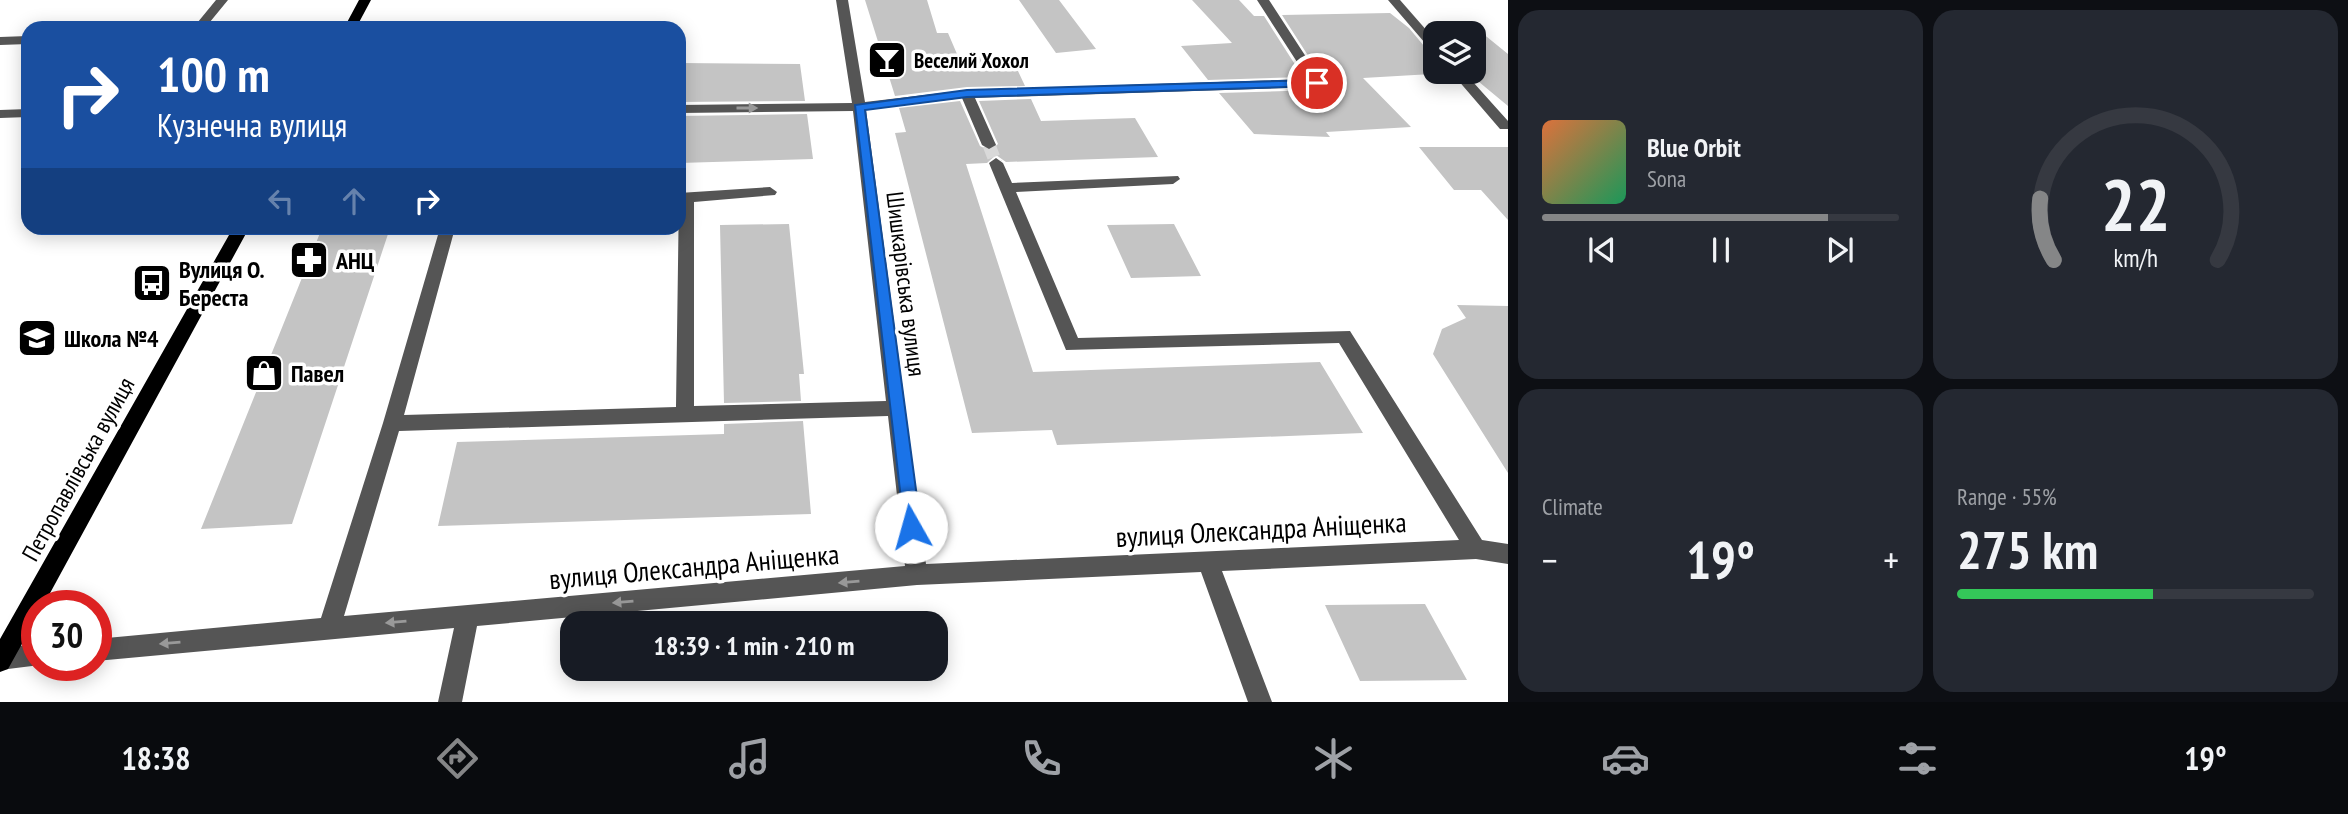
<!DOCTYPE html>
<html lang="en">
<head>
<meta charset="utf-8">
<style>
	:root { --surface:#171b24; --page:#242831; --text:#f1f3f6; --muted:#9ea1a6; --line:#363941; --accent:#858687 }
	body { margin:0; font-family:"PT Sans Narrow",sans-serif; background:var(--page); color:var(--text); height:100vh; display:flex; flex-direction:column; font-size:26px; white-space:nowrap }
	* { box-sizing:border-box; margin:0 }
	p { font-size:23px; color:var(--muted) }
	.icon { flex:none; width:38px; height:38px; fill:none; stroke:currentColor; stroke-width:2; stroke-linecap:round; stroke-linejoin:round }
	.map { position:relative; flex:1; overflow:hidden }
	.drawer { display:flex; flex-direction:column; gap:10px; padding:10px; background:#0d0f14; width:840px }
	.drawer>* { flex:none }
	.guide { position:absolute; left:21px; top:21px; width:665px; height:214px; border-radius:21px; box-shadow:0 4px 18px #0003; background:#1a4fa0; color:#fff; overflow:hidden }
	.buttons { position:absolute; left:1423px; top:21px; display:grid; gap:14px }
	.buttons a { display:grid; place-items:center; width:63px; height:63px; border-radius:14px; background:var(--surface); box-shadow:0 4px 18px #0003; font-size:35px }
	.speed { position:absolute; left:21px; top:590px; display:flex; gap:14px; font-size:35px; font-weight:700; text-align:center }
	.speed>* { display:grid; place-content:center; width:91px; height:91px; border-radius:50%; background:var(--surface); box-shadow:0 4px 18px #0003; line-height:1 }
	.speed .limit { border:10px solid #d22; background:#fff; color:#111 }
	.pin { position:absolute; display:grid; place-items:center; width:60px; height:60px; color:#fff; margin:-30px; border:4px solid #fff; border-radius:50%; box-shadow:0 2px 7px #0007 }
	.me { position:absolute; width:77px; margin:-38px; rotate:353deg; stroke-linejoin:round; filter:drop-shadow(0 0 5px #0008) }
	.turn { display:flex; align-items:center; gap:24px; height:147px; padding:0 21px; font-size:32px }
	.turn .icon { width:91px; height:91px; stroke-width:2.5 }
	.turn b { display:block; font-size:49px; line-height:60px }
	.lanes { display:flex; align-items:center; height:66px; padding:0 21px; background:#0003; justify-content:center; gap:35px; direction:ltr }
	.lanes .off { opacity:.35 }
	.big { font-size:52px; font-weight:800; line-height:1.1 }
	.drawer .widget { flex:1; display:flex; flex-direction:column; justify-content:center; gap:10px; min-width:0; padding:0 24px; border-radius:21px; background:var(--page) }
	.drawer .dial { align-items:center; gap:0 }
	.dial svg { height:182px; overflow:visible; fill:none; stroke:var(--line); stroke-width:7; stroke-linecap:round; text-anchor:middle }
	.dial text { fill:var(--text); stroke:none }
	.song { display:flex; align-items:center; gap:21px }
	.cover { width:84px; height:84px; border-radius:10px; background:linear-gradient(135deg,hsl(20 70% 55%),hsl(150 70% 35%)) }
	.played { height:7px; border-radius:4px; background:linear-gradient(90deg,var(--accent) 80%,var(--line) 80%) }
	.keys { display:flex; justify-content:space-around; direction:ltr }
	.heat { display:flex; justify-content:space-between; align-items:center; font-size:38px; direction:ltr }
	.charge { height:10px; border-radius:5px; background:linear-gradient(90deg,#34c759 55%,var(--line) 0) }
	.drawer .tiles { flex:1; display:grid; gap:10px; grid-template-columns:repeat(2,1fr) }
	.trip { position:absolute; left:560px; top:611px; width:388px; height:70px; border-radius:21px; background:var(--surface); box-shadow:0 4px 18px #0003; font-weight:800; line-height:70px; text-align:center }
	.menu { display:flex; height:112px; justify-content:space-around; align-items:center; background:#090b0e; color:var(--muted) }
	.menu .icon { width:49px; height:49px }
	.menu .on { color:var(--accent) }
	.menu b { font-size:32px; color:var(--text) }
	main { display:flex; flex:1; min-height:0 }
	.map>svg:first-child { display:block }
</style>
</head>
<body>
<main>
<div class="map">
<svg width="1508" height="702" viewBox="0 0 1508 702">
	<rect width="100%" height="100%" fill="#fff"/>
	<path fill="#c4c4c4" d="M865,0h62l10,33h11l9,21h53l15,32 -58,1 -72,9z
		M1019,0h40l37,49 -40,4z
		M1192,0h47l15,16h10l39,61 -95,3 -27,-34 51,-3z
		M1390,13l19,15 20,24 6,1v19l14,1 -86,5 48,49 -85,5 4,5 -76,-3 -35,-41 98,-3 7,-5 1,-3 -43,-67z
		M1471,24l37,30v52l-41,-34h7v-39h-39v3l-8,-9z
		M679,63l121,1 5,37 -126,1z
		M1031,99l10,22 94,-3 23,39 -152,5 -10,-7 -9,8 -21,1 67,208 287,-10 43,71 -306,12 -5,-15 -80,3 -77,-300 11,-1 -7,-24 61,-7 20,45 10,5 8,-7 -19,-43z
		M807,114l6,45 -134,4v-47z
		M1419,147h89v73l-27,-30h-27z
		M789,224l15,150h-5l2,27 -77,2 -4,-178z
		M1174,224l27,52 -70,2 -24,-53z
		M322,228h68l-98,296 -91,5z
		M1457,305l51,1v167l-75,-119 9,-25 24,-11z
		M803,421l8,93 -373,12 19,-84 267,-8v-10z
		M1425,604l42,76 -107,1 -35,-76z"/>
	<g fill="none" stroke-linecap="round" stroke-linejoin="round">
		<path stroke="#d9d9d9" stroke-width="13" stroke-dasharray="13 6" stroke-linecap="butt" d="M989,145l7,18"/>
		<path fill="#555" fill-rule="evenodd" d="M216,0h12l-23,28h-12z
			M836,0h12l17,102 102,-12 341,-11 -51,-79h12l54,83 -6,4 -342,11 21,47 -7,4 -7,-4 -20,-47 -96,12 60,454 533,-24 -120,-197 -273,7 -77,-187 7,-5 7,5 9,20 166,-7 2,3 -7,5 -157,8 62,146 272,-7 132,209 26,4v20l-32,-5 -254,12 50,131h-24l-47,-130 -284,13 -440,41 -15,76h-24l16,-74 -358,33v-22l225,-21 62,-195 57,-195h15l-51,187 272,-8 3,-214 91,-6 7,5 -2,3 -81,7v204l192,-5 -33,-290 -174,2v-8l173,-2zM888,416l17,150 -561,50 55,-185z
			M1388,0h12l35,40v11l-4,-1z
			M28,36v8l-28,1v-8z
			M1451,72h13l44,49v8h-8z
			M28,109v8l-28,1v-8z
			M37,644v21h3l-40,5v-22z"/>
		<path fill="#000" fill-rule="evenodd" d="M359,0h12l-15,28h-12z
			M233,228h16l-206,378h-6v11l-29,52 -8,3v-33z"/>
	</g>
	<defs><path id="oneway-solid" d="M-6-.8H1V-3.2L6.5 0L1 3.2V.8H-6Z" transform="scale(1.75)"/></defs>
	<g fill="#999">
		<use href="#oneway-solid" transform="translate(747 108)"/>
		<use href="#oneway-solid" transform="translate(849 582) rotate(175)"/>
		<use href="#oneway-solid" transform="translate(623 602) rotate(175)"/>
		<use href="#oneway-solid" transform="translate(396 622) rotate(175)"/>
		<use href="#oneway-solid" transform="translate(170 643) rotate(175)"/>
	</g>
	<path fill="#1a73e8" stroke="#114b97" stroke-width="2" d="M1317,80l6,3 -2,3 -354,11 -102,13 56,417 -3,6 -7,3 -6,-3 -50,-428 112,-15z"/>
	<defs>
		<g id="bar-square" transform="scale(2.0125)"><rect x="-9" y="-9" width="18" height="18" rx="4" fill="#000" stroke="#fff"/><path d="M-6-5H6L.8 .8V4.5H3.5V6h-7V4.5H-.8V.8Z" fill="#fff"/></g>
		<g id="pharmacy-square" transform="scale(2.0125)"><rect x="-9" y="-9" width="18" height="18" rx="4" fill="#000" stroke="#fff"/><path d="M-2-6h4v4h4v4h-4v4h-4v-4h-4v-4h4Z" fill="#fff"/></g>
		<g id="bus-square" transform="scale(2.0125)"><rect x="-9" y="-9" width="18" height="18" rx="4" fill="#000" stroke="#fff"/><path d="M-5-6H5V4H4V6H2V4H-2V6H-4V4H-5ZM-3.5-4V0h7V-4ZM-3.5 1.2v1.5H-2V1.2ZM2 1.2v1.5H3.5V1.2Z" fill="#fff"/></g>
		<g id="school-square" transform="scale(2.0125)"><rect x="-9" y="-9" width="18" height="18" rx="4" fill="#000" stroke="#fff"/><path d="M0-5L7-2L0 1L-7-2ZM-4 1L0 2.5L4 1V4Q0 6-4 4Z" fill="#fff"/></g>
		<g id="shop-square" transform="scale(2.0125)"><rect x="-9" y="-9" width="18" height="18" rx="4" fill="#000" stroke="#fff"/><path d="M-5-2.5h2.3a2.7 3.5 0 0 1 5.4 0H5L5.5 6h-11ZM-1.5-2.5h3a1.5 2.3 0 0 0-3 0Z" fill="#fff"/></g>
	</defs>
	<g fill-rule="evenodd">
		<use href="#bar-square" x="887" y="60"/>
		<use href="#pharmacy-square" x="309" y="260"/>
		<use href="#bus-square" x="152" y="283"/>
		<use href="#school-square" x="37" y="338"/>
		<use href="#shop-square" x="264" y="373"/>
	</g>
	<g text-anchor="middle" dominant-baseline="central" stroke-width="7" stroke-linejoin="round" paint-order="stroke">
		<g font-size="21" font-weight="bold" fill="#000" stroke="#fff" text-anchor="start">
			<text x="914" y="60">Веселий Хохол</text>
		</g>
		<g font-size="24" font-weight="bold" fill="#000" stroke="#fff" text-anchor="start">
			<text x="336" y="260">АНЦ</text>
			<text x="179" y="269">Вулиця О.<tspan x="179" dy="28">Береста</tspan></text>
			<text x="64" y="338">Школа №4</text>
			<text x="291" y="373">Павел</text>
		</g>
		<g font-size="24" fill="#000" stroke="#fff">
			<text transform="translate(906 284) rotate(83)">Шишкарівська вулиця</text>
			<text transform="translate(78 469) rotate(-61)">Петропавлівська вулиця</text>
		</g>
		<g font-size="28" fill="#000" stroke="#fff">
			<text transform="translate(1261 529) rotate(-3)">вулиця Олександра Аніщенка</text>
			<text transform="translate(694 566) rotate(-5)">вулиця Олександра Аніщенка</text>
		</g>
	</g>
</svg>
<div class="buttons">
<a><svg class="icon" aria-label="layers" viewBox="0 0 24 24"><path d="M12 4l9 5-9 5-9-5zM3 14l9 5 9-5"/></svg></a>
</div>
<div class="speed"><div class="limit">30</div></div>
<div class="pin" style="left:1317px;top:83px;background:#d93025"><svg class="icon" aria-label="arrive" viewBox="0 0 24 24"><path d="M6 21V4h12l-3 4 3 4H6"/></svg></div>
<svg class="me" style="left:911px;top:527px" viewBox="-20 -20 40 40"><circle r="19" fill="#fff"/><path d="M0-13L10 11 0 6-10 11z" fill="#1a73e8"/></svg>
<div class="trip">18:39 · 1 min · 210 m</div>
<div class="guide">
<div class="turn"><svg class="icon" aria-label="right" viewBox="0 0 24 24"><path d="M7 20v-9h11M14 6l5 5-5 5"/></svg><div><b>100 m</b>Кузнечна вулиця</div></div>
<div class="lanes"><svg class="icon off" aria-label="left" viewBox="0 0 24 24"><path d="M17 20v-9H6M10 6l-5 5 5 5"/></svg><svg class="icon off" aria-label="ahead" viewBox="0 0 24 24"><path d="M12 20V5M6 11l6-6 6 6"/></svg><svg class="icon" aria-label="right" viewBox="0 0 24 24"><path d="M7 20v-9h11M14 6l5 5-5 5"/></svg></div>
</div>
</div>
<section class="drawer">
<div class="tiles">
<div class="widget">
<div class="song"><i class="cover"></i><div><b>Blue Orbit</b><p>Sona</p></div></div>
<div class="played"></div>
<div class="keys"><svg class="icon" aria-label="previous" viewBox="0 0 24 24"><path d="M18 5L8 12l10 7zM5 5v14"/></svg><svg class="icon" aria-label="pause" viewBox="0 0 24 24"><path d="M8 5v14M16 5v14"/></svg><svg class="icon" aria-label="next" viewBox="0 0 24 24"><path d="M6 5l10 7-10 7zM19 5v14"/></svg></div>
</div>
<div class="widget dial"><svg viewBox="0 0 100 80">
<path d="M14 69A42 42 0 1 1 86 69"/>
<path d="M14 69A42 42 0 0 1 8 42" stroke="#858687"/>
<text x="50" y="56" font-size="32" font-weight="700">22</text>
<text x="50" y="72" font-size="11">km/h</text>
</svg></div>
<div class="widget"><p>Climate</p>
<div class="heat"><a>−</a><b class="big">19°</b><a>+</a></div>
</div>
<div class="widget"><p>Range · 55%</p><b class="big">275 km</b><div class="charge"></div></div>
</div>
</section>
</main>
<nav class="menu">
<b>18:38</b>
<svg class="icon on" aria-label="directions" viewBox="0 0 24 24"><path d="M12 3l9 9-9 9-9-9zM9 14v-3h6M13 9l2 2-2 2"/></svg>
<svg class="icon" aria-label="music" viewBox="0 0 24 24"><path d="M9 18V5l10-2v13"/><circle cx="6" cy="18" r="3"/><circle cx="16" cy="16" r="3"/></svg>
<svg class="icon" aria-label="phone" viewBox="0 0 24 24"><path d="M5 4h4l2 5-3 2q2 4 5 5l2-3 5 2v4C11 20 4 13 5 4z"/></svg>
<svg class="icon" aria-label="climate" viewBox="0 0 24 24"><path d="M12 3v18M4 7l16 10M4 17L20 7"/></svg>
<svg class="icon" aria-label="car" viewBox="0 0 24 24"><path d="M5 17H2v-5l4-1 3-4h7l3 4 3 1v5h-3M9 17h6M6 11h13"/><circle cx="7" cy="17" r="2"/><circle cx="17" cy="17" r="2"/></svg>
<svg class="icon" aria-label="filters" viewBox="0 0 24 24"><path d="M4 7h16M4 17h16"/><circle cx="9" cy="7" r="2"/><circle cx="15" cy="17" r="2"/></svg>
<b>19°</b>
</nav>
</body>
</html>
